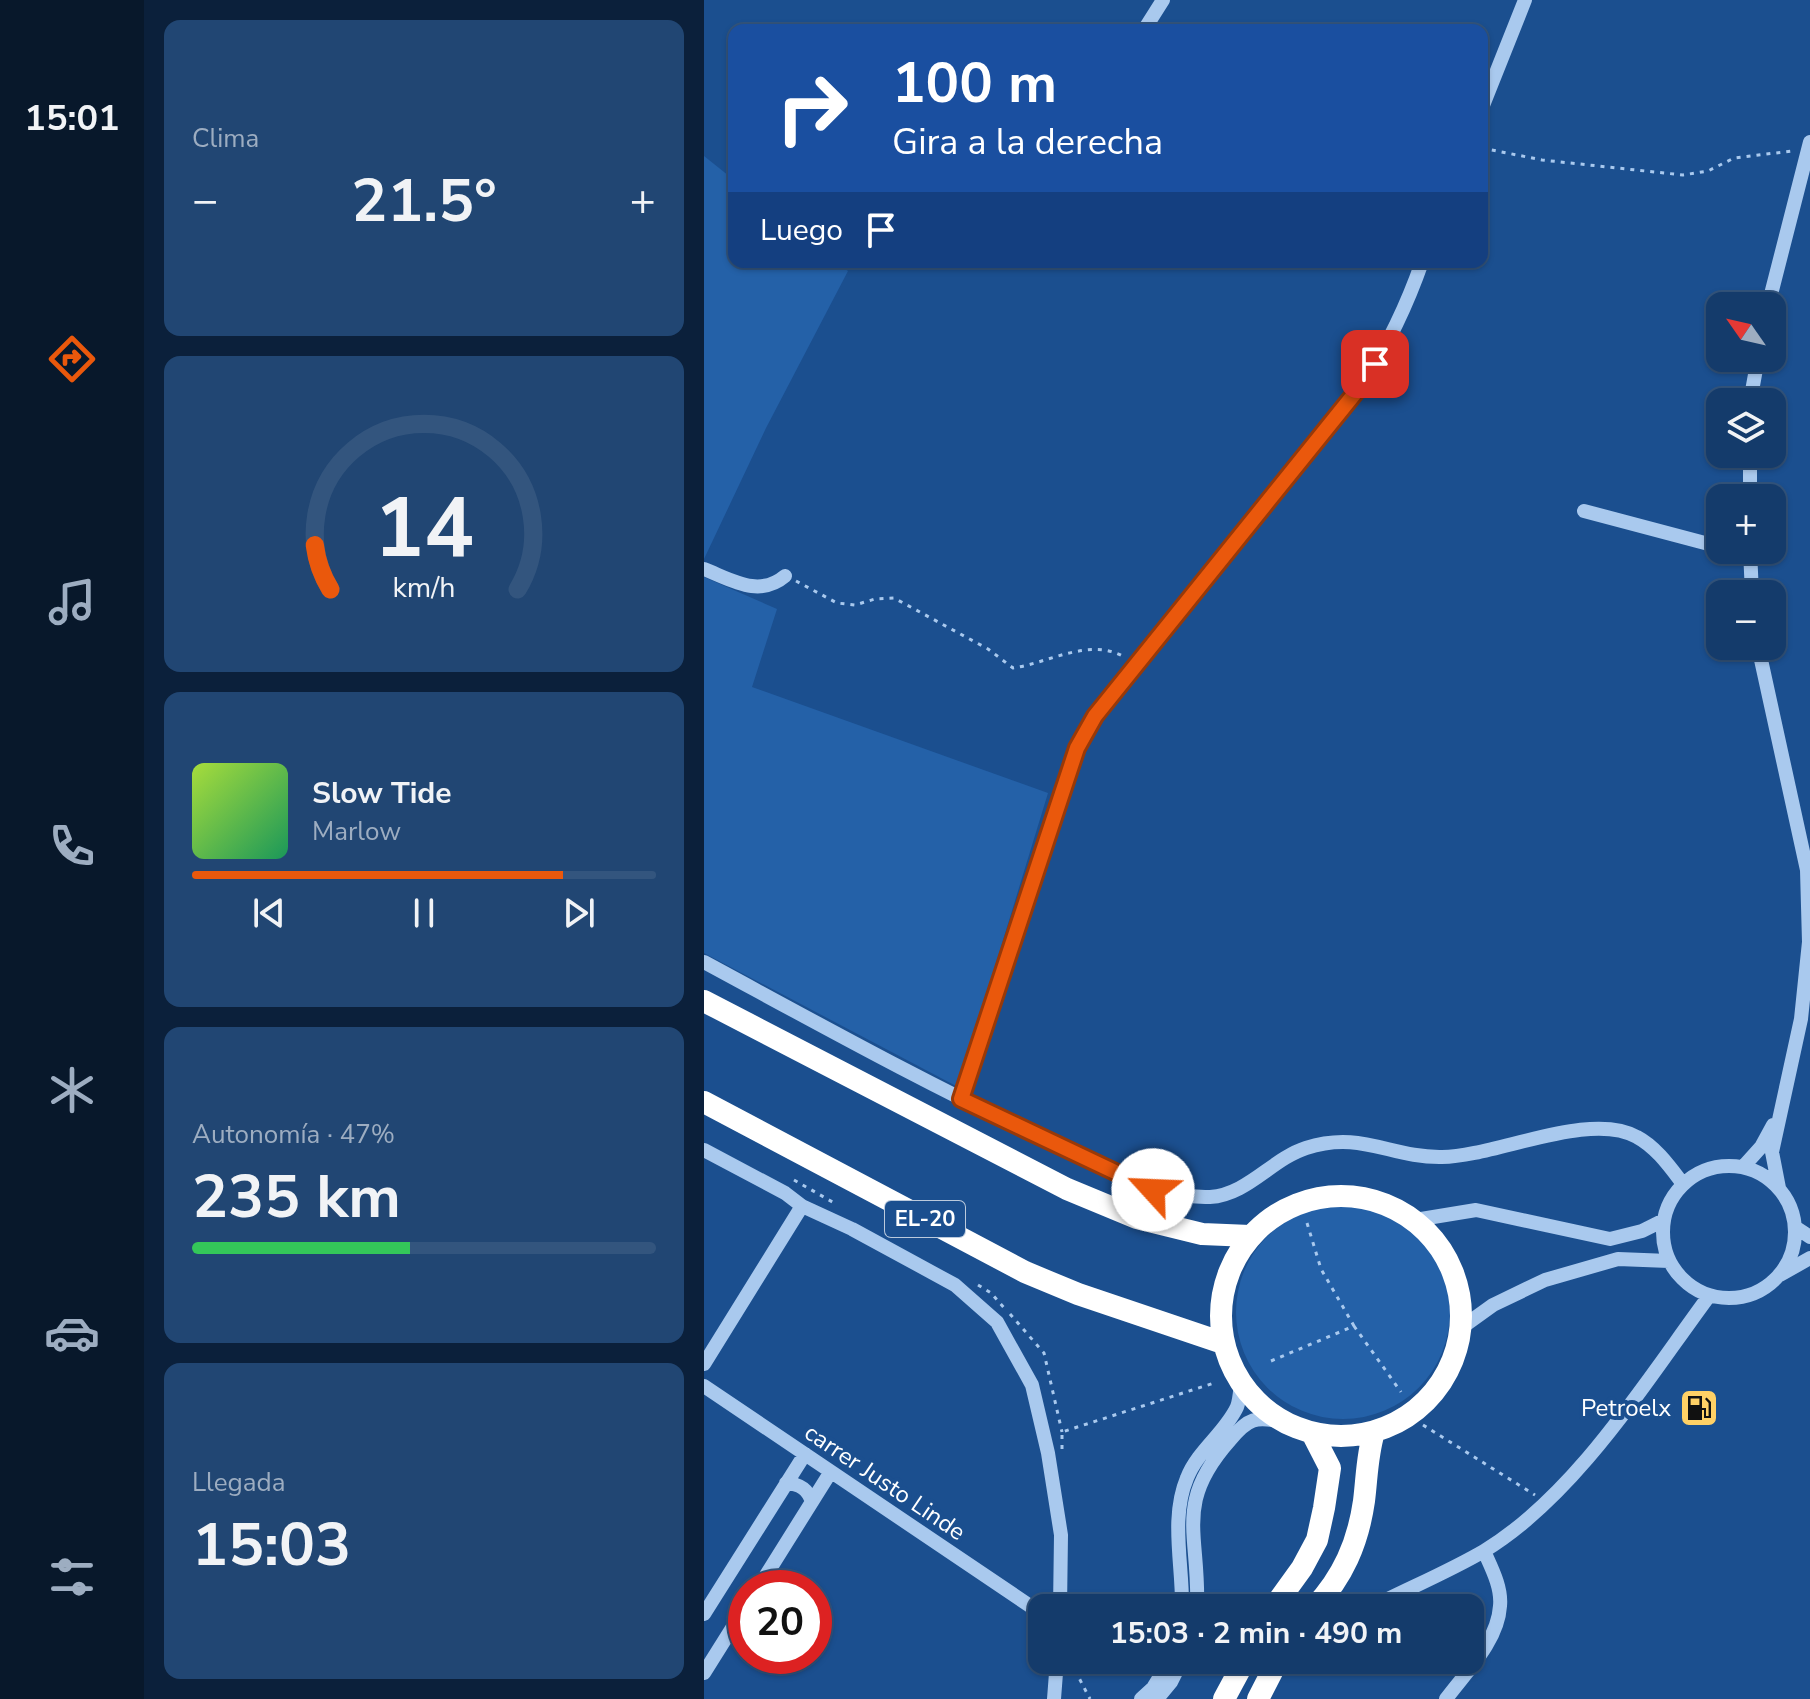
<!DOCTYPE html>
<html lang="es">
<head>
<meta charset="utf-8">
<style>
	:root { --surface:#143b6b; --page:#214673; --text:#f1f3f6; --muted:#9dadc1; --line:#33557e; --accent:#ea580c }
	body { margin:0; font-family:"Nunito Sans",sans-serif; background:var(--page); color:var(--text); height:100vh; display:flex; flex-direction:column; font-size:30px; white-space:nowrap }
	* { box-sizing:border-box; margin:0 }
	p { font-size:26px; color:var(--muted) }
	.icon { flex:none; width:44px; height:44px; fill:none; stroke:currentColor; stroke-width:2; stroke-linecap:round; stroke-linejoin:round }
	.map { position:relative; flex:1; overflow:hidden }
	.panel { display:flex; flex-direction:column; gap:20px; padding:20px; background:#0b203b; width:560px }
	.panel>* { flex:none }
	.guide { position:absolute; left:24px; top:24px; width:760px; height:244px; border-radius:16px; box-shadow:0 2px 6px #0004,0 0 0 2px var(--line); background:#1a4fa0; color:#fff; overflow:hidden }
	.needle { width:52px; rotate:304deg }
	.fabs { position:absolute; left:1002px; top:292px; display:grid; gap:16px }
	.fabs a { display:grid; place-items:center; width:80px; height:80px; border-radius:16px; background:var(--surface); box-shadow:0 2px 6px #0004,0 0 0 2px var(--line); font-size:40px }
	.speed { position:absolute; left:24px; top:1570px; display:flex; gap:16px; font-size:40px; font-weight:700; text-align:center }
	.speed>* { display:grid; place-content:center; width:104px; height:104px; border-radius:50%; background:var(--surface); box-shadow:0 2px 6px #0004,0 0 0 2px var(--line); line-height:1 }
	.speed .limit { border:12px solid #d22; background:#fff; color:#111 }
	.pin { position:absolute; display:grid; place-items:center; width:68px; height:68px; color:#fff; margin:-34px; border-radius:16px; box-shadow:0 4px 12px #0006 }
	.me { position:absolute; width:88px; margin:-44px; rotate:295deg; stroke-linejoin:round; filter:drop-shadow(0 0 6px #0008) }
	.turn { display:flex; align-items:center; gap:28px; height:168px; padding:0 32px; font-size:36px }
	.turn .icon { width:104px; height:104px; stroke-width:2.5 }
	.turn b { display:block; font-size:56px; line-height:68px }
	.then { display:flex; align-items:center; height:76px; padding:0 32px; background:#0003; gap:16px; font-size:30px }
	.big { font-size:60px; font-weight:700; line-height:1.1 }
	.panel .card { flex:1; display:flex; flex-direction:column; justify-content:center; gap:12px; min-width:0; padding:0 28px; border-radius:16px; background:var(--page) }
	.panel .dial { align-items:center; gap:0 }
	.dial svg { height:208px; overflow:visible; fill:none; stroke:var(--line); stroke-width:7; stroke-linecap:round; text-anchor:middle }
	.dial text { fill:var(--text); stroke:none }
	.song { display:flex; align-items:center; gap:24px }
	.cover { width:96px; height:96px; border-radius:12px; background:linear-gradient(135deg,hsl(80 70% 55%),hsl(150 70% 35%)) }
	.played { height:8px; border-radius:4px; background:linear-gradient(90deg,var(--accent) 80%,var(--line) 80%) }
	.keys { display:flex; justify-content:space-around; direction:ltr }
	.heat { display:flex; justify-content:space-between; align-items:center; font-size:44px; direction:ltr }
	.charge { height:12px; border-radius:6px; background:linear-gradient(90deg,#34c759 47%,var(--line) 0) }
	.trip { position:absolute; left:324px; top:1594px; width:456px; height:80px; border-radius:16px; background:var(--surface); box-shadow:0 2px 6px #0004,0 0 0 2px var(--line); font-weight:700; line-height:80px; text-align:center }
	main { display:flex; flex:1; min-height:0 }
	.dock { display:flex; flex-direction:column; width:144px; justify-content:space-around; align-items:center; background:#08182b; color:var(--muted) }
	.dock .icon { width:56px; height:56px }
	.dock .current { color:var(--accent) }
	.dock b { font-size:36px; color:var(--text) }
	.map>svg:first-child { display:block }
</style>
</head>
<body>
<main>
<nav class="dock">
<b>15:01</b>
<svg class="icon current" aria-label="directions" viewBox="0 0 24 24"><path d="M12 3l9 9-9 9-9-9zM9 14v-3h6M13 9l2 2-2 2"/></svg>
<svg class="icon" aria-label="music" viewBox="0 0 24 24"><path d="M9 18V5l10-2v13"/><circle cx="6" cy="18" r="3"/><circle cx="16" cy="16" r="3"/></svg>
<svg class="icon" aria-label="phone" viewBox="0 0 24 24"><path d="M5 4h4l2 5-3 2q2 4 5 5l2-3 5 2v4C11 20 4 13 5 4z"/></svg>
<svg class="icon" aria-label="climate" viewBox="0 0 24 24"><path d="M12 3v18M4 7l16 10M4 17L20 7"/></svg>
<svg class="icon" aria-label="car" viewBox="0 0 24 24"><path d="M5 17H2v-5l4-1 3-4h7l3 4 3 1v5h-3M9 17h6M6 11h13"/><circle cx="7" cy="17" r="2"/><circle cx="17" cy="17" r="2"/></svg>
<svg class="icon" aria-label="filters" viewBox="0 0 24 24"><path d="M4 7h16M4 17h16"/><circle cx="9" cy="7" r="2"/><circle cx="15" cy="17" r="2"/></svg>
</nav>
<section class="panel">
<div class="card"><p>Clima</p>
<div class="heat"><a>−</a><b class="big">21.5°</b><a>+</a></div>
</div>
<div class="card dial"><svg viewBox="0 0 100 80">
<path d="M14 69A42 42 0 1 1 86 69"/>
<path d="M14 69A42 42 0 0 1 8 52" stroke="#ea580c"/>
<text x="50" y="56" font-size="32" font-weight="700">14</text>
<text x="50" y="72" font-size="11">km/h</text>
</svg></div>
<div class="card">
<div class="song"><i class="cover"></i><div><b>Slow Tide</b><p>Marlow</p></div></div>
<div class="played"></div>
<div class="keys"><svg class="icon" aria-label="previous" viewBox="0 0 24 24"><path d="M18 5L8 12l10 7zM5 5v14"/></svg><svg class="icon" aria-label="pause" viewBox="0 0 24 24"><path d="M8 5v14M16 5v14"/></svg><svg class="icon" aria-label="next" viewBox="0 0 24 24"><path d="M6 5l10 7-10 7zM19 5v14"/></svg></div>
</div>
<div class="card"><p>Autonomía · 47%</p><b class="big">235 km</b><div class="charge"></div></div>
<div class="card"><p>Llegada</p><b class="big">15:03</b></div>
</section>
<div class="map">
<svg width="1106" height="1699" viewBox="0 0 1106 1699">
	<rect width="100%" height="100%" fill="#1b4f8f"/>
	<path fill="#2461a8" d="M0,156l30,24v82h103l11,9 -82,157 -62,131z
		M0,577l73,32 -25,78 296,106 -90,294 -254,-134z
		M532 1312a107 107 0 1 1 214 0a107 107 0 1 1-214 0Z"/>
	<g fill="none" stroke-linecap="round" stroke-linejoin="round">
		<path stroke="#a9c9ee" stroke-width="3" stroke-dasharray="4 6" stroke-linecap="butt" d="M778,148l60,12 141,15 25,-4 26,-13 58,-7
			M92,581l41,22 18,2 20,-6 19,-1 94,51 25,19c36,-5 78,-32 113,-10
			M90,1180l42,24
			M274,1285l13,8 14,16
			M306,1314l34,39 18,79
			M650,1326l47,66
			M567,1361l83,-35 -33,-57 -14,-46
			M719,1425l112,70
			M358,1449v-17l152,-49
			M371,1660l3,16 12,23"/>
		<path stroke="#a9c9ee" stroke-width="14" d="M440,30l19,-30
			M778,108l43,-108
			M1064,306l42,-164
			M1046,402l8,-44
			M1046,498v-44
			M880,511l136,36
			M1029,550l17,4
			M1046,550l2,44
			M0,569c28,11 55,29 81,7
			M1054,646l49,224 2,72 -8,77 -29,133 7,36
			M0,962c113,61 226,124 343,178 52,25 104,59 163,57 37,-2 62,-38 96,-49 55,-18 85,10 136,9 52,0 148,-47 195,-20 19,10 33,30 46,47
			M257,1099l116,-351 18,-32 269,-334c25,-39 43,-77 58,-120
			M0,1150l81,43 17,13 50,23 103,56 42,37 35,63 16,68 13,82 -1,73
			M959 1232a66 66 0 1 1 132 0a66 66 0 1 1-132 0Z
			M1039,1167l18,-20 12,-22
			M711,1220l61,-10 134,29 32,-8 22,-11
			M1091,1227l15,10
			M1076,1275l30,-17
			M757,1328l32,-23 52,-25 73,-21 51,2
			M0,1364l98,-158
			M0,1386l338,228
			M82,1483c14,1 22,6 26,19
			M54,1588l72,-115
			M478,1608c1,-42 -12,-90 5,-130 11,-28 38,-45 50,-71 3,-8 3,-17 4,-25
			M493,1608c3,-74 -24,-104 33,-168 18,-22 26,-24 53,-18
			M666,1608c37,-19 78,-36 114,-57 92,-56 162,-170 225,-255
			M0,1614l101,-160
			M0,1673l42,-67
			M350,1699l3,-39
			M437,1699l12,-11 17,-28
			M453,1699l14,-17 11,-22
			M742,1699c20,-27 52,-58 54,-93 2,-19 -9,-39 -16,-55"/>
		<path stroke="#fff" stroke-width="22" d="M0,1001l363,188 70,29 65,16 48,2
			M0,1102l321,170 53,22 145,49
			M517 1316a120 120 0 1 1 240 0a120 120 0 1 1-240 0Z
			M569,1608l29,-40 15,-28 7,-32 6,-40 -18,-35
			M610,1608c29,-31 44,-65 50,-107 3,-24 3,-46 10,-69
			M520,1699l21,-39
			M554,1699l20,-39"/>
	</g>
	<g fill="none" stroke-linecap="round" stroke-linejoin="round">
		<g stroke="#983908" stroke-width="20">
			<path id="route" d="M449,1190l-192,-91 116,-351 18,-32 269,-334 11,-18"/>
		</g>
		<use href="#route" stroke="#ea580c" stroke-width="14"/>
	</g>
	<defs>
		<g id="fuel-square" transform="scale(2)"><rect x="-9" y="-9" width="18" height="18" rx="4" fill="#ffd166" stroke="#1b4f8f"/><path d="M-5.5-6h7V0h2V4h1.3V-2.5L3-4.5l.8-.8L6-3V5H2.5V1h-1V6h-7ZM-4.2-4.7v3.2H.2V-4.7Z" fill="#111"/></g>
	</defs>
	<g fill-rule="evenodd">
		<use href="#fuel-square" x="995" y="1408"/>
	</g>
	<g text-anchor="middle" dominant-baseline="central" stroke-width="8" stroke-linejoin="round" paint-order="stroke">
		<rect fill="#1b4f8f" stroke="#bbcadd" stroke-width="2" x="181" y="1201" width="80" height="36" rx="6"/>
		<g font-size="22" font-weight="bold" fill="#fff">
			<text x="221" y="1219">EL-20</text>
		</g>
		<g font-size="24" fill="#fff" stroke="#1b4f8f" text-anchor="end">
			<text x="967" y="1408">Petroelx</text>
		</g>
		<g font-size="24" fill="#fff" stroke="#1b4f8f">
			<text transform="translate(181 1482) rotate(34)">carrer Justo Linde</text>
		</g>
	</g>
</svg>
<div class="fabs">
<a><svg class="needle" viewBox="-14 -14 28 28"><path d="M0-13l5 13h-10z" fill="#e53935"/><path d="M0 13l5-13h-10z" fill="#9dadc1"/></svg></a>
<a><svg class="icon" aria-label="layers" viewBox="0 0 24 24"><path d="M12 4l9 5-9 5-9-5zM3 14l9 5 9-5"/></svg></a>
<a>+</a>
<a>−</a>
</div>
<div class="speed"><div class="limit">20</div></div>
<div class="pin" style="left:671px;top:364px;background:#d93025"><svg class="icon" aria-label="arrive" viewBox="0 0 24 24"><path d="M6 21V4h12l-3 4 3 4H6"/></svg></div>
<svg class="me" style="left:449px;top:1190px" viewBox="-20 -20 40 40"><circle r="19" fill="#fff"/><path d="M0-13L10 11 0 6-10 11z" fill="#ea580c"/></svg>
<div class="trip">15:03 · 2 min · 490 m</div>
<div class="guide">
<div class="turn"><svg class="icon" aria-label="right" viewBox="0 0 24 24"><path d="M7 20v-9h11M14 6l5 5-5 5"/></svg><div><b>100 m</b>Gira a la derecha</div></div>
<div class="then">Luego<svg class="icon" aria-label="arrive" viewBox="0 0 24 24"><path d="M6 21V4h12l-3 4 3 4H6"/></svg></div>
</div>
</div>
</main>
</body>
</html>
